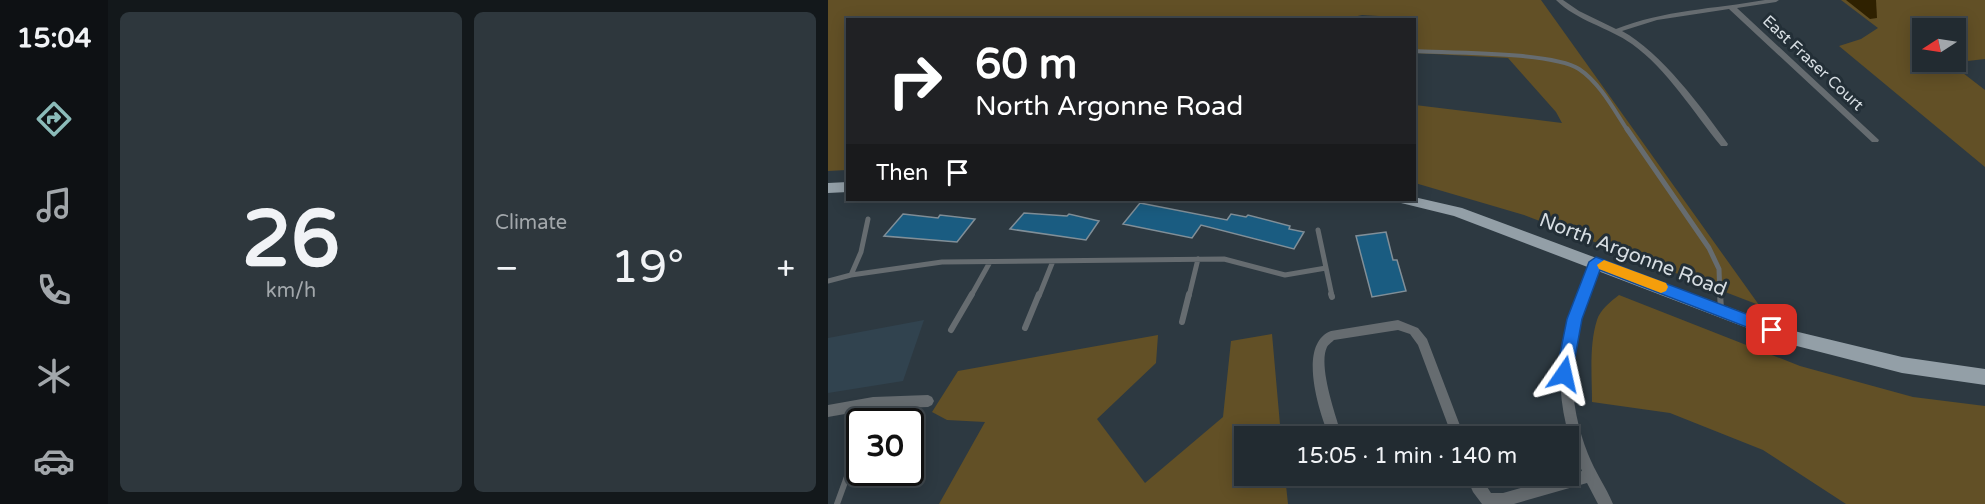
<!DOCTYPE html>
<html lang="en">
<head>
<meta charset="utf-8">
<style>
	:root { --surface:#222b31; --page:#2e373d; --text:#f1f3f6; --muted:#a2a7ab; --line:#3f474d; --accent:#8bbbb9 }
	body { margin:0; font-family:"Varela Round",sans-serif; background:var(--page); color:var(--text); height:100vh; display:flex; flex-direction:column; font-size:22px; white-space:nowrap }
	* { box-sizing:border-box; margin:0 }
	p { font-size:20px; color:var(--muted) }
	.icon { flex:none; width:33px; height:33px; fill:none; stroke:currentColor; stroke-width:2; stroke-linecap:round; stroke-linejoin:round }
	.map { position:relative; flex:1; overflow:hidden }
	.side { display:flex; flex-direction:column; gap:12px; padding:12px; background:#13181b; width:720px }
	.side>* { flex:none }
	.banner { position:absolute; left:18px; top:18px; width:570px; height:183px; border-radius:0px; box-shadow:0 3px 15px #0003,0 0 0 2px var(--line); background:#202124; color:#fff; overflow:hidden }
	.needle { width:39px; rotate:258deg }
	.buttons { position:absolute; left:1084px; top:18px; display:grid; gap:12px }
	.buttons a { display:grid; place-items:center; width:54px; height:54px; border-radius:0px; background:var(--surface); box-shadow:0 3px 15px #0003,0 0 0 2px var(--line); font-size:30px }
	.speed { position:absolute; left:18px; top:408px; display:flex; gap:12px; font-size:30px; font-weight:700; text-align:center }
	.speed>* { display:grid; place-content:center; width:78px; height:78px; border-radius:50%; background:var(--surface); box-shadow:0 3px 15px #0003,0 0 0 2px var(--line); line-height:1 }
	.speed .limit { border:3px solid #111; border-radius:9px; background:#fff; color:#111 }
	.pin { position:absolute; display:grid; place-items:center; width:51px; height:51px; color:#fff; margin:-26px; border-radius:12px; box-shadow:0 3px 9px #0006 }
	.me { position:absolute; width:66px; margin:-33px; rotate:11deg; stroke-linejoin:round; filter:drop-shadow(0 0 4px #0008) }
	.turn { display:flex; align-items:center; gap:21px; height:126px; padding:0 30px; font-size:27px }
	.turn .icon { width:78px; height:78px; stroke-width:2.5 }
	.turn b { display:block; font-size:42px; line-height:51px }
	.then { display:flex; align-items:center; height:57px; padding:0 30px; background:#0003; gap:12px; font-size:22px }
	.big { font-size:45px; font-weight:600; line-height:1.1 }
	.side .tile { flex:1; display:flex; flex-direction:column; justify-content:center; gap:9px; min-width:0; padding:0 21px; border-radius:9px; background:var(--page) }
	.side .dial { align-items:center; gap:0 }
	.dial b { font-size:78px; line-height:1 }
	.heat { display:flex; justify-content:space-between; align-items:center; font-size:33px; direction:ltr }
	.side .tiles { flex:1; display:grid; gap:12px; grid-template-columns:repeat(2,1fr) }
	.trip { position:absolute; left:406px; top:426px; width:345px; height:60px; border-radius:0px; background:var(--surface); box-shadow:0 3px 15px #0003,0 0 0 2px var(--line); font-weight:600; line-height:60px; text-align:center }
	main { display:flex; flex:1; min-height:0 }
	.tab-bar { display:flex; flex-direction:column; width:108px; justify-content:space-around; align-items:center; background:#0e1114; color:var(--muted) }
	.tab-bar .icon { width:42px; height:42px }
	.tab-bar .on { color:var(--accent) }
	.tab-bar b { font-size:27px; color:var(--text) }
	.map>svg:first-child { display:block }
</style>
</head>
<body>
<main>
<nav class="tab-bar">
<b>15:04</b>
<svg class="icon on" aria-label="directions" viewBox="0 0 24 24"><path d="M12 3l9 9-9 9-9-9zM9 14v-3h6M13 9l2 2-2 2"/></svg>
<svg class="icon" aria-label="music" viewBox="0 0 24 24"><path d="M9 18V5l10-2v13"/><circle cx="6" cy="18" r="3"/><circle cx="16" cy="16" r="3"/></svg>
<svg class="icon" aria-label="phone" viewBox="0 0 24 24"><path d="M5 4h4l2 5-3 2q2 4 5 5l2-3 5 2v4C11 20 4 13 5 4z"/></svg>
<svg class="icon" aria-label="climate" viewBox="0 0 24 24"><path d="M12 3v18M4 7l16 10M4 17L20 7"/></svg>
<svg class="icon" aria-label="car" viewBox="0 0 24 24"><path d="M5 17H2v-5l4-1 3-4h7l3 4 3 1v5h-3M9 17h6M6 11h13"/><circle cx="7" cy="17" r="2"/><circle cx="17" cy="17" r="2"/></svg>
</nav>
<section class="side">
<div class="tiles">
<div class="tile dial"><b>26</b><p>km/h</p></div>
<div class="tile"><p>Climate</p>
<div class="heat"><a>−</a><b class="big">19°</b><a>+</a></div>
</div>
</div>
</section>
<div class="map">
<svg width="1157" height="504" viewBox="0 0 1157 504">
	<rect width="100%" height="100%" fill="#2d3941"/>
	<path fill="#31434f" d="M96,320l-21,61 -75,12v-55z"/>
	<path fill="#625026" fill-rule="evenodd" d="M0,0h713l218,305 -235,-90 -109,-32v-78l147,18 -6,-11 -48,-54 -93,-5 -1,-33 -2,-2 -50,-3 -22,5h-492l-1,150 -19,1z
		M1013,0h144v59l-35,4 35,27v77l-146,-121 22,-7 17,-11zM1095,28h33v34h-33z
		M791,295l181,71 113,31 72,9v98h-139l-83,-54 -93,-37 -78,-11c0,-26 -3,-57 5,-82 3,-10 14,-19 22,-25z
		M444,334l9,102h-36v40h40l3,28h-349l46,-82 -38,-2 -15,-8 26,-41 200,-36 -2,28 -59,56 48,64 78,-66 8,-76z"/>
	<path fill="#2f2100" d="M1018,0h30l1,18 -7,1z"/>
	<path fill="#1a5c81" stroke="#818f98" stroke-width="1.5" d="M312,203l87,17 4,-6 15,3 2,-2 42,11 -1,3 15,3 -10,17 -93,-24 -9,13 -69,-14z
		M196,213l43,3 2,-2 30,7 -13,19 -76,-11z
		M75,214l35,4 2,-3 35,4 -18,23 -73,-6z
		M558,232l7,28h4l9,31 -34,6 -16,-61z"/>
	<g fill="none" stroke-linecap="round" stroke-linejoin="round">
		<path stroke="#666c70" stroke-width="4" d="M586,51c36,2 139,1 165,18 21,14 35,41 49,62"/>
		<path stroke="#666c70" stroke-width="5" d="M799,129l82,119 10,21 1,27
			M490,230l14,66
			M23,275l10,-23 7,-33
			M0,281l23,-6 91,-13 282,-3 61,16 41,-7
			M143,296l19,-34
			M211,296l14,-35
			M361,296l9,-37"/>
		<path stroke="#666c70" stroke-width="6" d="M503,294l1,3
			M892,294l1,15
			M354,322l7,-28
			M197,328l14,-34
			M123,330l21,-36
			M38,422l6,-17
			M9,504l23,-63"/>
		<path fill="#666c70" fill-rule="evenodd" d="M728,0h7l16,11 37,18c48,-19 98,-20 149,-29h14l-3,2 -39,6 142,132 -1,2h-6l-143,-133 -72,11 -35,11c39,21 80,77 106,113l-1,2h-6c-27,-33 -54,-77 -89,-102 -24,-17 -55,-23 -76,-44z
			M768,258l4,1 1,3c-7,19 -16,37 -21,56 -13,46 -9,93 8,136 7,18 18,33 25,50h-15l-11,-21 -73,21h-32l-9,-12 -7,-16h14l11,17h12l79,-22c-22,-48 -29,-101 -13,-153 5,-19 14,-37 22,-56l1,-3z
			M570,320l20,8 9,11 37,97h-12l-34,-91 -8,-11 -12,-4 -64,10c-2,2 -6,5 -7,7 -9,18 8,67 14,86l-2,3h-10c-10,-24 -32,-92 2,-105z
			M100,395l4,2 2,4 -2,4 -4,2 -55,2 -45,8v-12l45,-8z"/>
		<path fill="#939fa7" fill-rule="evenodd" d="M20,182v10l-20,1v-10z
			M586,197l48,11 328,122 112,27 83,12v16l-83,-12 -113,-29 -335,-128 -53,-13 -2,-3h15z"/>
	</g>
	<path fill="#1a73e8" stroke="#114b97" stroke-width="1.5" d="M768,257l182,69 2,4 -2,5 -6,2 -172,-67 -18,49 -10,55 -2,5 -6,2 -6,-2 -2,-5 11,-55 22,-57z"/>
	<path fill="#f59e0b" d="M776,260l62,23 2,4 -2,4 -5,2 -62,-24 -2,-4z"/>
	<g text-anchor="middle" dominant-baseline="central" stroke-width="6" stroke-linejoin="round" paint-order="stroke">
		<g font-size="16" fill="#d6dde2" stroke="#232f37">
			<text transform="translate(985 63) rotate(43)">East Fraser Court</text>
		</g>
		<g font-size="20" fill="#d6dde2" stroke="#232f37">
			<text transform="translate(805 255) rotate(21)">North Argonne Road</text>
		</g>
	</g>
</svg>
<div class="buttons">
<a><svg class="needle" viewBox="-14 -14 28 28"><path d="M0-13l5 13h-10z" fill="#e53935"/><path d="M0 13l5-13h-10z" fill="#a2a7ab"/></svg></a>
</div>
<div class="speed"><div class="limit">30</div></div>
<div class="pin" style="left:944px;top:330px;background:#d93025"><svg class="icon" aria-label="arrive" viewBox="0 0 24 24"><path d="M6 21V4h12l-3 4 3 4H6"/></svg></div>
<svg class="me" style="left:736px;top:374px" viewBox="-20 -20 40 40"><path d="M0-17L14 15 0 8-14 15z" fill="#1a73e8" stroke="#fff" stroke-width="4"/></svg>
<div class="trip">15:05 · 1 min · 140 m</div>
<div class="banner">
<div class="turn"><svg class="icon" aria-label="right" viewBox="0 0 24 24"><path d="M7 20v-9h11M14 6l5 5-5 5"/></svg><div><b>60 m</b>North Argonne Road</div></div>
<div class="then">Then<svg class="icon" aria-label="arrive" viewBox="0 0 24 24"><path d="M6 21V4h12l-3 4 3 4H6"/></svg></div>
</div>
</div>
</main>
</body>
</html>
